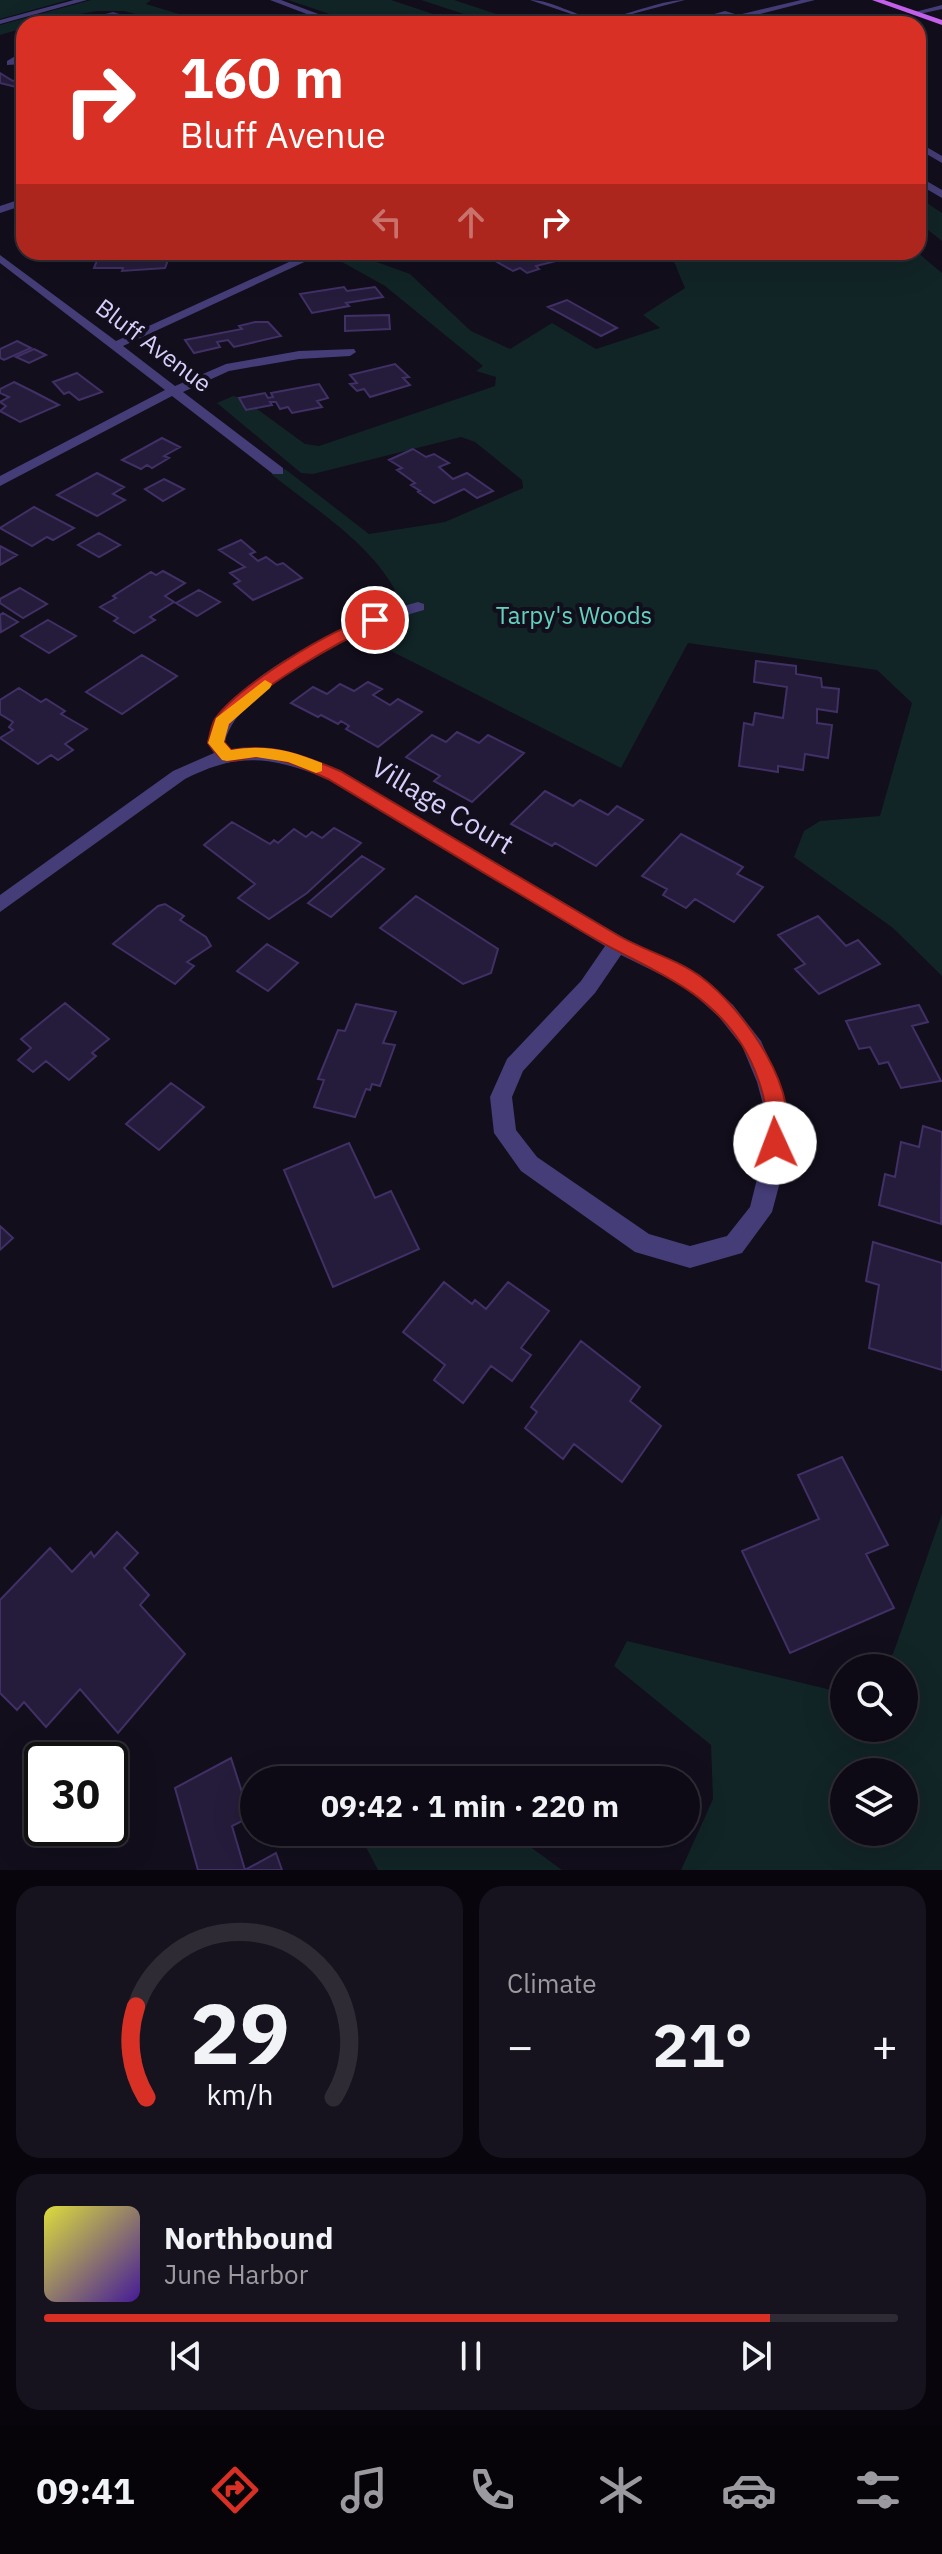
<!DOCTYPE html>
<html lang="en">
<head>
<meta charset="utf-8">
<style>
	:root { --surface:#0e0a15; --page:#17131e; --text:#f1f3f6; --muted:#9b9aa0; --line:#2e2b34; --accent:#d93025 }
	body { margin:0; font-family:"IBM Plex Sans",sans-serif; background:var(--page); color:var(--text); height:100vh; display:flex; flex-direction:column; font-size:30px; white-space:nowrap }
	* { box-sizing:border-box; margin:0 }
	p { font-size:26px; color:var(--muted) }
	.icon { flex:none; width:44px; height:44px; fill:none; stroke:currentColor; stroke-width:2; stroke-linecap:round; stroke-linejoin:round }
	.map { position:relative; height:1870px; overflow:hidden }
	.drawer { display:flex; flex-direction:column; gap:16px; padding:16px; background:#08060c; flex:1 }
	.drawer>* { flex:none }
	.guide { position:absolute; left:16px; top:16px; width:910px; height:244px; border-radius:24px; box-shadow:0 8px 32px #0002,0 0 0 2px var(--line); background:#d93025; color:#fff; overflow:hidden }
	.controls { position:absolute; left:830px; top:1654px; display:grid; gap:16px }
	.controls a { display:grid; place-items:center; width:88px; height:88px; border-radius:50%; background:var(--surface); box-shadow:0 8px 32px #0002,0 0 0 2px var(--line); font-size:40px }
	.speed { position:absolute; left:24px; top:1742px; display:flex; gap:16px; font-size:40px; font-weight:700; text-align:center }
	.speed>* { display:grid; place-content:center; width:104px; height:104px; border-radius:50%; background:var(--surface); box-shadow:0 8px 32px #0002,0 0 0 2px var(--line); line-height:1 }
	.speed .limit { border:4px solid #111; border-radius:12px; background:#fff; color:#111 }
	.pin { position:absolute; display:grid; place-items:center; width:68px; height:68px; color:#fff; margin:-34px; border:4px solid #fff; border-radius:50%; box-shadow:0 2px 8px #0007 }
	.me { position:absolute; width:88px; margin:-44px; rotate:358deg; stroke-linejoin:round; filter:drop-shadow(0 0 6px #0008) }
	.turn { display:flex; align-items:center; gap:28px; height:168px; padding:0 32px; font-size:36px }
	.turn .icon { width:104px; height:104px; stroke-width:2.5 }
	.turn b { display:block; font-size:56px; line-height:68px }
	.lanes { display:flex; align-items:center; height:76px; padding:0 32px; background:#0003; justify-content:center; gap:40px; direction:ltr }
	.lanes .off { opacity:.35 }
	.big { font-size:60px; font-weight:700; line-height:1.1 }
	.drawer .tile { flex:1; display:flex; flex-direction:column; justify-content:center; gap:12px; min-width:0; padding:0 28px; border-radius:24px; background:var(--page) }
	.drawer .dial { align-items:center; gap:0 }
	.dial svg { height:208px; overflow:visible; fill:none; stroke:var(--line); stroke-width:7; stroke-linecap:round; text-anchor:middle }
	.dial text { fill:var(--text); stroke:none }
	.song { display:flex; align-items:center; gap:24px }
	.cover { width:96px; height:96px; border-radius:12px; background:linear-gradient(135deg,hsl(60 70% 55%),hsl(260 70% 35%)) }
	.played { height:8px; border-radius:4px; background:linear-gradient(90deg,var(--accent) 85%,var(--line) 85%) }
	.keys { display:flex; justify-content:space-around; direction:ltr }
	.heat { display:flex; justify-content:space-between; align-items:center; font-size:44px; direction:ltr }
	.drawer .tiles { flex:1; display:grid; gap:16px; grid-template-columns:1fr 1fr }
	.tile:last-child { grid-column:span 2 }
	.trip { position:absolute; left:240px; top:1766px; width:460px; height:80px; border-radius:40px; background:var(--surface); box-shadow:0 8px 32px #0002,0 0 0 2px var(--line); font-weight:700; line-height:80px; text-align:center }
	.tab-bar { display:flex; height:128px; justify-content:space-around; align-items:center; background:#060408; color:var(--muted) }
	.tab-bar .icon { width:56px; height:56px }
	.tab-bar .active { color:var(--accent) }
	.tab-bar b { font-size:36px; color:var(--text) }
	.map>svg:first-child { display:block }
</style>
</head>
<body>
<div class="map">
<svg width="942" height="1870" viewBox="0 0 942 1870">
	<rect width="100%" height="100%" fill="#120e1c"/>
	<path fill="#112426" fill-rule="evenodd" d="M0,0h68l-68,19z
		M91,0h60l-5,4 56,17 84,-7 28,10h-141l-49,-13h-27l-73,13v4l-24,7v-10z
		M288,0h103l72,24h-104z
		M421,0h33l73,24h-33z
		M918,197l24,16v28l-24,-19z
		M723,252h194l25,21v703l-49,-48 -99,-71 10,-26 16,-10 60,-5 32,-113 -35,-33 -189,-27 -67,125 -277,-141 41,-22 10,-15c-26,-48 -82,-82 -124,-116l14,-5 84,65 76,-12 78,-34 -1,-8 -47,-38 -14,-5 -148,37 -12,-1 -84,-70 16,-7 9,2 63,46 14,2 176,-60 1,-9 -20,-6 7,-5 -98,-80 -43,-24 15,-7 53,19 61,57 39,18 42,-26 44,26 64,-21 -17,-13 42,-27 -13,-31z
		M942,1514v356h-261l32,-71 -2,-54 -97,-79 13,-25 217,52v35h60v-60h-25l14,-14zM844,1772h60v60h-60z
		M358,1832h152l52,38h-184z"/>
	<path fill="#251c3b" stroke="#403065" stroke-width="2" d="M113,13l13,4 -5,2 4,2 -11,3h-49l23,-9 10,2z
		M0,73l13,8 11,-4v12l-24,-6z
		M140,252h25l-7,8h10l-3,8 -43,3 1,-3h-29l4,-10h39z
		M488,252h81l7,4 -40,10 3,3 -12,4 -7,-5 -7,3 -30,-17z
		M344,287l3,4 28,-4 8,10 -37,6 3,3 -37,7 -12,-19z
		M567,300l50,28 -16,8 -53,-29z
		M389,315l1,14 -45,2v-15z
		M255,322h13l13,14 -47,11 -6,-7 -11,2 3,5 -26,6 -9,-13 57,-11 -3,-3z
		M17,341l14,7 -27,12 -4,-2v-9z
		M34,349l12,6 -17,8 -13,-6z
		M395,364l14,13 -6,1 7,7 -40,12 -6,-8 -7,2 -7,-7 7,-1 -7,-8z
		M77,373l25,19 -23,8 -10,-8 -5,2 -11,-12z
		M14,382l22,11 23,12 -39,17 -5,-3 -15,-8 6,-5 -6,-4 9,-5 -9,-4v-4z
		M319,384l9,14 -11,3 5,6 -30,6 -4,-6 -8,2 -4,-7h-6l2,3 -26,5 -7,-12 26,-5 3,5 5,-1 -2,-4z
		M162,438l18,9 -16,9 5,2 -17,10 -5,-3 -6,4 -19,-9z
		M413,449l13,8 8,-3 15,9 -10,4 14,12 14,-6 26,18 -16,7 -13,-9 -30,14 -16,-11 2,-1 -9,-6 4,-2 -18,-13 5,-2 -13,-8z
		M97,473l27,14 -11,7 12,6 -28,16 -40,-21z
		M164,479l20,10 -21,12 -18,-12z
		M34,507l40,21 -21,12 -6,-3 -15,9 -32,-18z
		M99,533l21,12 -21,12 -21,-12z
		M241,540l14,12 -5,2 8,7 8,-4 11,8 6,-2 19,15 -49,22 -19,-16 6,-3 -10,-8 15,-6 -26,-17z
		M0,546l17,9 -17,10z
		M163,571l22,12 -20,13 9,6 -24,15 5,3 -21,13 -20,-12 4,-3 -18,-11 16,-9 -3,-2 38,-24 5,3z
		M20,588l27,16 -24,14 -23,-15v-4z
		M199,590l21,12 -23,14 -21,-13z
		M3,613l15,9 -17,10 -1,-17z
		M48,620l28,16 -27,17 -28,-17z
		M142,655l35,21 -55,38 -36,-22z
		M756,661l40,5v8l25,4 1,9 17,2 -2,23 -20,-3v14l15,2 -4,33 -23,-4 -2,16 -25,-4v6l-39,-6 5,-43 9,2 2,-12 28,5 4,-31 -33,-5z
		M368,682l14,7 -9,6 17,10 8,-6 24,13 -44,35 -32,-18 3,-3 -8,-5 -3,3 -17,-9 -3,2 -27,-14 22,-16 14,7 13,-10 14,7z
		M19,688l22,14 5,-3 19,12 -4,3 26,15 -22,15 8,6 -15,10 -7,-5 -13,9 -38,-26 13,-8 -4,-3 4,-5 -13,-8v-14z
		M457,732l22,11 9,-8 36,18 -52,49 -38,-21 6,-5 -34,-19 26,-22 14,7z
		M545,791l28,15 7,-6 28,15 9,-9 26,14 -47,46 -41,-23 -3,3 -41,-22z
		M232,822l38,22 4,-4 4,3 16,-14 12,8 6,-5 10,6 12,-10 27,15 -54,50 -38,26 -31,-21 17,-14 -51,-39z
		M681,834l62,33 -6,7 26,13 -29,35 -39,-23 -9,9 -23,-13 4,-6 -25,-13z
		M362,856l22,13 -53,48 -23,-14z
		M416,896l82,53 -7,24 -28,11 -83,-56z
		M165,904l19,12 -4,4 26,17 5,9 -24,16 7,4 -19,18 -62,-40 45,-38z
		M818,916l28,30 12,-6 22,24 -61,30 -24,-25 10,-5 -27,-29z
		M267,944l31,19 -30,28 -31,-20z
		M65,1003l44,36 -17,14 4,3 -27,24 -23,-19 -13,11 -15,-12 13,-12 -10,-9z
		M356,1004l40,8 -13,31 12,2 -15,41 -8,-2 -2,6 -4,-1 -11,28 -41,-10 10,-27 -6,-1 20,-49 7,1z
		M919,1005l9,17 -16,4 29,55 -40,7 -13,-26 -9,2 -9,-17 -11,2 -13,-28z
		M171,1083l33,24 -45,43 -33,-26z
		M923,1126l19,6 -1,92 -62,-19 6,-31 10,3 6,-35 18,5z
		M349,1143l26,55 16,-7 28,58 -86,38 -49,-117z
		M0,1226l13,12 -13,12z
		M873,1242l69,21v107l-73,-22 10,-63 -13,-4z
		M444,1282l28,22 3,-4 11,9 22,-27 41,29 -28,37 10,7 -19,26 -21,-15 -28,37 -29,-23 11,-15 -42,-33z
		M581,1341l59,46 -10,14 31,25 -39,56 -48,-38 -11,15 -38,-31 12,-16 -6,-5z
		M842,1457l46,88 -22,9 28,54 -104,45 -48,-102 77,-32 -21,-44z
		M117,1532l21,21 -14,15 25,27 -9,10 45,49 -67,79 -38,-44 -34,38 -22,-25 -7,8 -17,-17v-93l50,-52 22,24 19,-20 3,5z
		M231,1758l19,59 -18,9 13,44h-47l-23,-82z
		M276,1853l6,17h-37z"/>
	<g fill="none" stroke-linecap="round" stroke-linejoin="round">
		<path fill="#453d77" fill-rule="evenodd" d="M74,0h13l-87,24v-4z
			M270,0h11l64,24h-12z
			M530,0c24,0 44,17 68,18 21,2 59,-18 87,-18l-87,23z
			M801,0h14l-78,20 -13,-4 -32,8h-14l47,-13 13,4z
			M942,5v4l-27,6 -4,-2z
			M24,51v13l-17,1v-4z
			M918,142l24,14v7l-24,-14z
			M918,176l24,14v8l-24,-14z
			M24,198v7l-24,8v-7z
			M311,252h15l-203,94 52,40 51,-22 73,-13 55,-2 2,3 -6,4 -51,3 -70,12 -46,21 100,76v6h-10l-101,-78 -172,90v-10l165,-86 -165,-127v-8l116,86z
			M418,602l6,2v6c-54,14 -187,75 -199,132l6,7h44l65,22 284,167 76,37 33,30 28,36 18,41 10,37 -5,48 -12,45 -30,41 -52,15 -55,-16 -114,-81 -27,-38 -4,-36 17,-38 74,-78 24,-35 -277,-167c-56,-22 -88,-28 -143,0l-185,133v-17l173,-124 41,-18 -7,-10c16,-66 150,-125 211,-141zM621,955l65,32 33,30 23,29 15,36 10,37 -7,48 -10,40 -23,29 -37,10 -41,-12 -112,-77 -21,-27 -4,-33 11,-26 72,-78z"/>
		<path fill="#c761ee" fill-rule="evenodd" d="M872,0h12l58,20v5z"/>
	</g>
	<path fill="#d93025" stroke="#8d1f18" stroke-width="2" d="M375,616l7,4 -2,3c-38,17 -128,66 -151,101 -3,4 -4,12 -5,18l7,8c41,-7 72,5 109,21 93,55 186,110 279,165 26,15 58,23 82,41 41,30 106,119 81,172l-7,3 -8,-3c-4,-10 1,-19 0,-29 -1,-24 -13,-56 -25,-75 -38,-61 -99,-77 -157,-112 -86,-51 -171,-102 -257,-154 -23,-10 -46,-22 -72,-22 -10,0 -22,6 -31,3 -7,-2 -13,-12 -17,-17 2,-8 3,-17 7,-24 24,-34 119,-92 160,-103z"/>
	<path fill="#f59e0b" d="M265,680l7,4 -2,4 -41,36 -5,18 7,8c33,-6 60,0 91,13v8l-6,2 -28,-11 -32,-5 -29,4 -5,-1 -14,-17 8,-25z"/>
	<g text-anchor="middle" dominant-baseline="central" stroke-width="8" stroke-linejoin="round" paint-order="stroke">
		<g font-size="24" fill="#d7cefa" stroke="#120e1c">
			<text transform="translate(154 345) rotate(37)">Bluff Avenue</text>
		</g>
		<g font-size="24" fill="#63d1c0" stroke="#120e1c">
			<text x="574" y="615">Tarpy's Woods</text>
		</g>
		<g font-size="28" fill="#d7cefa" stroke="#120e1c">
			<text transform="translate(443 805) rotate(31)">Village Court</text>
		</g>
	</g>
</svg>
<div class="controls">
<a><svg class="icon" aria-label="search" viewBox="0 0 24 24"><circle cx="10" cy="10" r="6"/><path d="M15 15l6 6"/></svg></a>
<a><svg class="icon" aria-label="layers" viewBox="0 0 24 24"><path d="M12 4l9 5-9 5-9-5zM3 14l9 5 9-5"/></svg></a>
</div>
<div class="speed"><div class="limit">30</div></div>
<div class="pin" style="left:375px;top:620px;background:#d93025"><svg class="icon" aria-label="arrive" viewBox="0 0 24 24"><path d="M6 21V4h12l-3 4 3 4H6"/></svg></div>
<svg class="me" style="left:775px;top:1143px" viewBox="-20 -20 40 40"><circle r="19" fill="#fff"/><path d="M0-13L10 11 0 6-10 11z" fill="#d93025"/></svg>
<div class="trip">09:42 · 1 min · 220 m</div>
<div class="guide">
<div class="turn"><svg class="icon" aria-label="right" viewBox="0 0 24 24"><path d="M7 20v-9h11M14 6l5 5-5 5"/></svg><div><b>160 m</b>Bluff Avenue</div></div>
<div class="lanes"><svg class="icon off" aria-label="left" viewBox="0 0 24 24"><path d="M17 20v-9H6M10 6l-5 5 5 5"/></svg><svg class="icon off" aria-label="ahead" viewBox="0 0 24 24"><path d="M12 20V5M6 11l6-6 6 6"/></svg><svg class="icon" aria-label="right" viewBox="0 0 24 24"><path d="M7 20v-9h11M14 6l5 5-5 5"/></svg></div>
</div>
</div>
<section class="drawer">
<div class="tiles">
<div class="tile dial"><svg viewBox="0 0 100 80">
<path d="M14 69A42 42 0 1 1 86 69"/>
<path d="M14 69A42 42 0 0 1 10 34" stroke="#d93025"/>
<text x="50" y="56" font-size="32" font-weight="700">29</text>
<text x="50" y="72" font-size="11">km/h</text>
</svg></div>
<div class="tile"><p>Climate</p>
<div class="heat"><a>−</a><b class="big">21°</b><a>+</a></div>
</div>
<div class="tile">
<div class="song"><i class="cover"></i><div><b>Northbound</b><p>June Harbor</p></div></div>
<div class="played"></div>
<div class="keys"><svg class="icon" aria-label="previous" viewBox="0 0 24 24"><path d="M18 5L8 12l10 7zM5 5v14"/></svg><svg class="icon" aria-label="pause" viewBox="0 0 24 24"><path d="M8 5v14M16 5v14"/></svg><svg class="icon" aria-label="next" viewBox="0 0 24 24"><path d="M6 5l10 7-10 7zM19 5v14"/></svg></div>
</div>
</div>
</section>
<nav class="tab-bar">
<b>09:41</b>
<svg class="icon active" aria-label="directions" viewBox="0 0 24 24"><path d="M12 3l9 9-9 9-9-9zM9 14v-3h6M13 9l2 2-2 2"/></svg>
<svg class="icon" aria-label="music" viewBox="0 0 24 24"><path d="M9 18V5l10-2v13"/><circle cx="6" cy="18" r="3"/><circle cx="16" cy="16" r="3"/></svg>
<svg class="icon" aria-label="phone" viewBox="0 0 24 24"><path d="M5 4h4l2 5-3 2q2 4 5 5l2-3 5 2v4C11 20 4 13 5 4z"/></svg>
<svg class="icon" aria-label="climate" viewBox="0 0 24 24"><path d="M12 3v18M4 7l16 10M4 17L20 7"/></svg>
<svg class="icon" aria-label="car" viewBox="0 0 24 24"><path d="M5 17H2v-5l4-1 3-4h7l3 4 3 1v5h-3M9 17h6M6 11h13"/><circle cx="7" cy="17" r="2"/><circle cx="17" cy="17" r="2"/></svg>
<svg class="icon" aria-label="filters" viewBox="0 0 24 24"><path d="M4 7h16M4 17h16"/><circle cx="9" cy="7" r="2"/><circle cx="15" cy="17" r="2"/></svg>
</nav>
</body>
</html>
